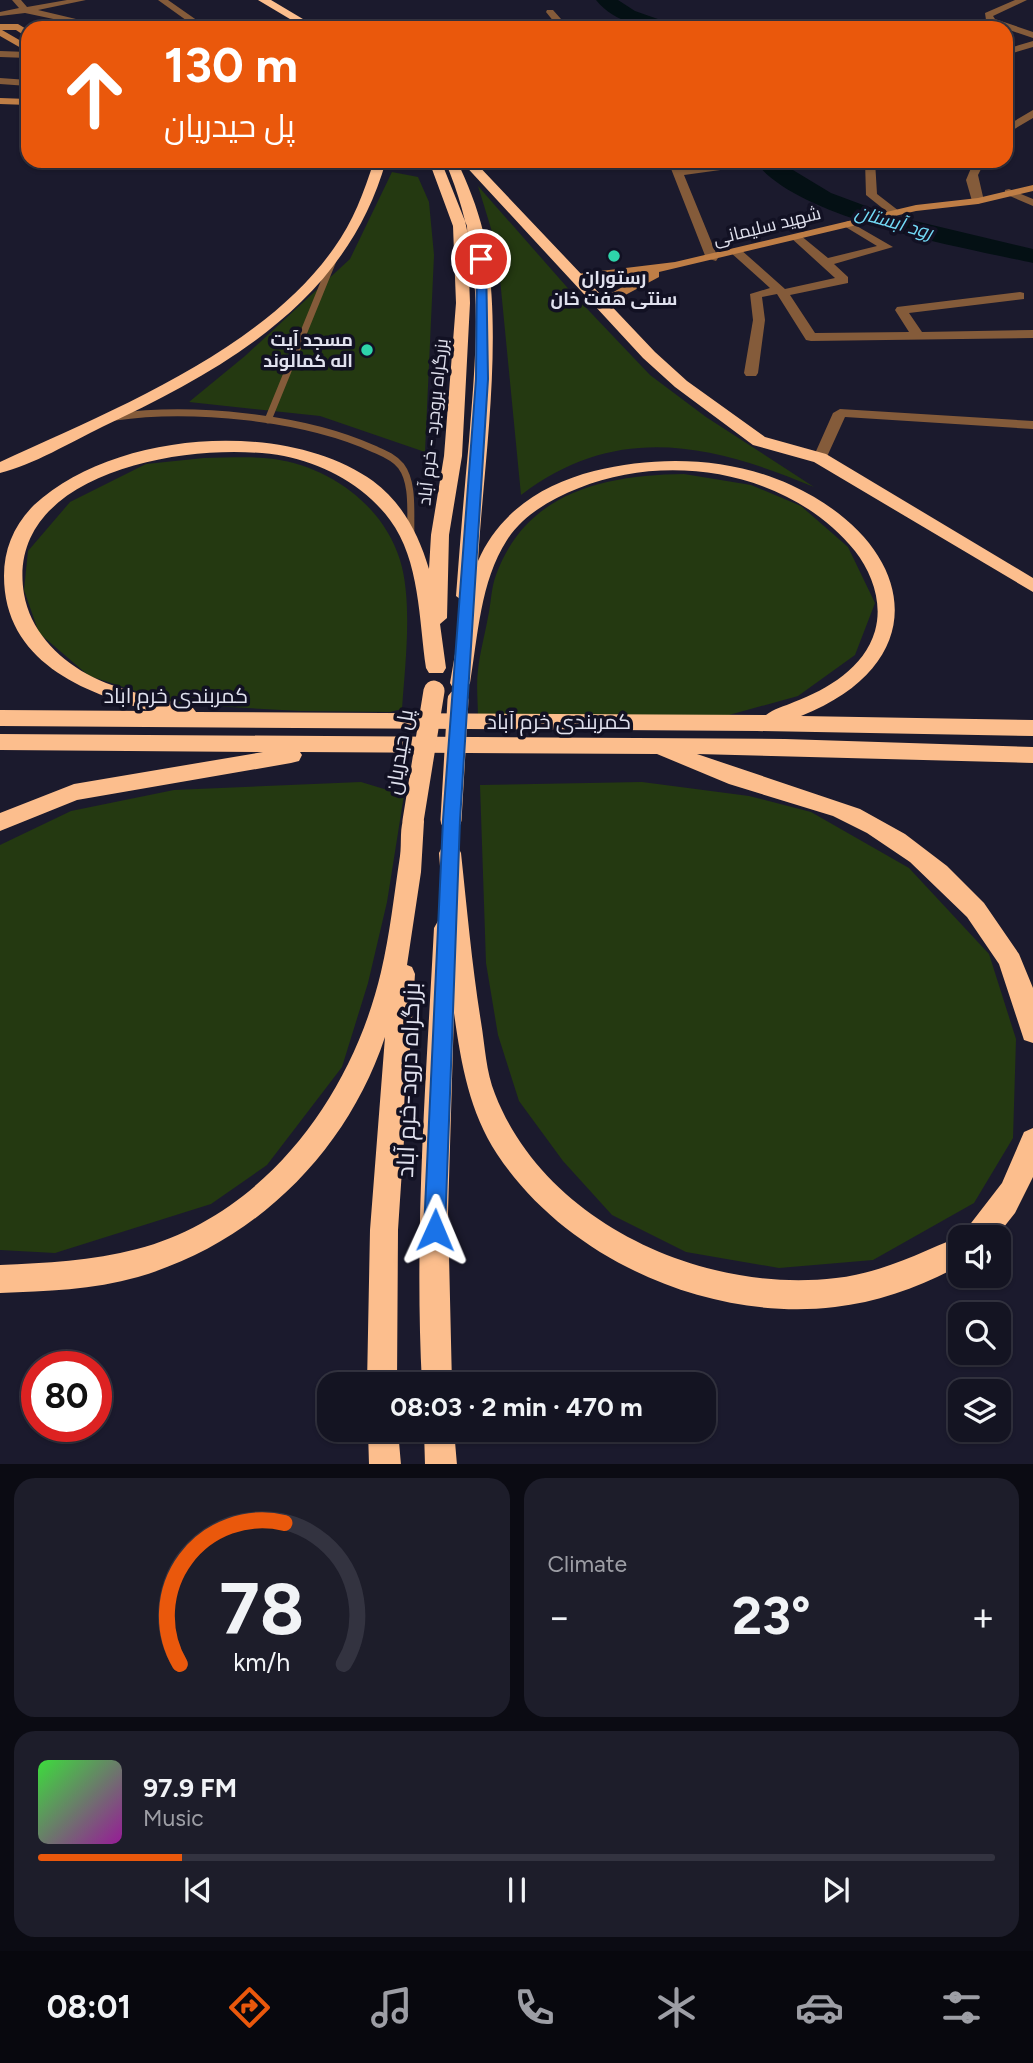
<!DOCTYPE html>
<html lang="en">
<head>
<meta charset="utf-8">
<style>
	:root { --surface:#141422; --page:#1d1d2a; --text:#f1f3f6; --muted:#9d9ea5; --line:#333340; --accent:#ea580c }
	body { margin:0; font-family:Figtree,Cairo,sans-serif; background:var(--page); color:var(--text); height:100vh; display:flex; flex-direction:column; font-size:26px; white-space:nowrap }
	* { box-sizing:border-box; margin:0 }
	p { font-size:23px; color:var(--muted) }
	.icon { flex:none; width:38px; height:38px; fill:none; stroke:currentColor; stroke-width:2; stroke-linecap:round; stroke-linejoin:round }
	.map { position:relative; height:1464px; overflow:hidden }
	.details { display:flex; flex-direction:column; gap:14px; padding:14px; background:#0b0b13; flex:1 }
	.details>* { flex:none }
	.top-card { position:absolute; left:21px; top:21px; width:992px; height:147px; border-radius:21px; box-shadow:0 2px 5px #0004,0 0 0 2px var(--line); background:#ea580c; color:#fff; overflow:hidden }
	.controls { position:absolute; left:948px; top:1225px; display:grid; gap:14px }
	.controls a { display:grid; place-items:center; width:63px; height:63px; border-radius:14px; background:var(--surface); box-shadow:0 2px 5px #0004,0 0 0 2px var(--line); font-size:35px }
	.speed { position:absolute; left:21px; top:1351px; display:flex; gap:14px; font-size:35px; font-weight:700; text-align:center }
	.speed>* { display:grid; place-content:center; width:91px; height:91px; border-radius:50%; background:var(--surface); box-shadow:0 2px 5px #0004,0 0 0 2px var(--line); line-height:1 }
	.speed .limit { border:10px solid #d22; background:#fff; color:#111 }
	.pin { position:absolute; display:grid; place-items:center; width:60px; height:60px; color:#fff; margin:-30px; border:4px solid #fff; border-radius:50%; box-shadow:0 2px 7px #0007 }
	.me { position:absolute; width:77px; margin:-38px; rotate:1deg; stroke-linejoin:round; filter:drop-shadow(0 0 5px #0008) }
	.turn { display:flex; align-items:center; gap:24px; height:147px; padding:0 28px; font-size:32px }
	.turn .icon { width:91px; height:91px; stroke-width:2.5 }
	.turn b { display:block; font-size:49px; line-height:60px }
	.big { font-size:52px; font-weight:700; line-height:1.1 }
	.details .card { flex:1; display:flex; flex-direction:column; justify-content:center; gap:10px; min-width:0; padding:0 24px; border-radius:21px; background:var(--page) }
	.details .dial { align-items:center; gap:0 }
	.dial svg { height:182px; overflow:visible; fill:none; stroke:var(--line); stroke-width:7; stroke-linecap:round; text-anchor:middle }
	.dial text { fill:var(--text); stroke:none }
	.song { display:flex; align-items:center; gap:21px }
	.cover { width:84px; height:84px; border-radius:10px; background:linear-gradient(135deg,hsl(120 70% 55%),hsl(300 70% 35%)) }
	.played { height:7px; border-radius:4px; background:linear-gradient(90deg,var(--accent) 15%,var(--line) 15%) }
	.keys { display:flex; justify-content:space-around; direction:ltr }
	.heat { display:flex; justify-content:space-between; align-items:center; font-size:38px; direction:ltr }
	.details .tiles { flex:1; display:grid; gap:14px; grid-template-columns:1fr 1fr }
	.card:last-child { grid-column:span 2 }
	.trip { position:absolute; left:317px; top:1372px; width:399px; height:70px; border-radius:21px; background:var(--surface); box-shadow:0 2px 5px #0004,0 0 0 2px var(--line); font-weight:700; line-height:70px; text-align:center }
	.tab-bar { display:flex; height:112px; justify-content:space-around; align-items:center; background:#08080e; color:var(--muted) }
	.tab-bar .icon { width:49px; height:49px }
	.tab-bar .current { color:var(--accent) }
	.tab-bar b { font-size:32px; color:var(--text) }
	.map>svg:first-child { display:block }
</style>
</head>
<body>
<div class="map">
<svg width="1033" height="1465" viewBox="0 0 1033 1465">
	<rect width="100%" height="100%" fill="#1b1a2d"/>
	<path fill="#243911" d="M392,172l26,5 11,25 5,53 -9,197 -105,-36 -131,-14 56,-46 105,-97z
		M478,186l95,108 77,81 56,42 108,70c-103,-43 -197,-65 -293,8l-24,-247z
		M204,458c23,0 47,-2 70,1 56,8 109,46 126,101 13,42 5,105 2,149l-12,3 -90,-1 -123,-7 -88,-28 -50,-43 -15,-43 4,-39 42,-49 76,-38z
		M684,474l67,11 50,21 47,41 27,56 -20,52 -57,41 -69,19 -251,3c0,-16 -2,-33 0,-48 2,-18 7,-36 10,-53 3,-13 3,-29 8,-42 30,-83 108,-100 188,-101z
		M361,782l43,13 -17,107 -19,81 -26,84 -75,98 -56,39 -156,49 -55,-3v-405l71,-34 103,-21z
		M642,782l107,14 62,16 98,56 80,86 27,85 -3,99 -39,65 -101,57 -94,8 -93,-16 -74,-37 -49,-54 -44,-60 -21,-66 -12,-72 -6,-178z"/>
	<g fill="none" stroke-linecap="round" stroke-linejoin="round">
		<path fill="#041014" fill-rule="evenodd" d="M596,0h22l17,11 37,13 3,4c-28,0 -60,-4 -79,-28z
			M755,161h23l53,32 59,22 143,34v14c-68,-15 -238,-44 -278,-102z"/>
		<path stroke="#845b3a" stroke-width="7" d="M115,417c76,-11 189,0 259,32 9,4 20,8 27,17 13,17 9,48 10,68
			M268,420l66,-162"/>
		<path fill="#845b3a" fill-rule="evenodd" d="M12,0h9l6,7 40,-7h19l-48,10 76,18h-18l-71,-15 -25,3v-4l19,-4z
			M158,0h10l40,28h-11z
			M1015,0h12l-34,16 2,3 38,13v6l-41,-14 -6,4h-12l12,-8 -1,-7z
			M547,10h6l16,18h-10l-13,-16z
			M1033,41v6l-27,8v-6z
			M0,51l28,1v6l-28,-1z
			M0,78l28,2v6l-28,-2z
			M1033,110v8l-27,16v-8z
			M668,161h10l3,7 53,-7 1,7 -51,7 34,83 -2,3 -10,-3z
			M865,161h10l2,33 22,17v4h-8l-25,-20z
			M974,161h11l-7,14 6,26 -6,3 -6,-3 -6,-21z
			M1009,189l24,10v7l-28,-12v-4z
			M848,221l45,26 -59,17 14,13v6l-58,12 25,38 94,-1 -14,-22 2,-3 123,-15 4,1v6l-115,14 13,19 111,-2v8l-222,3 -5,-1 -29,-46 -15,3 3,23 -7,53 -2,3h-10l-2,-3 9,-53 -3,-26 20,-6 -40,-36 10,-3 45,40 50,-11 -45,-41 10,-2 28,23 49,-12 -33,-20 -2,-2z
			M840,409l193,12v8l-188,-12 -20,44h-10l-2,-3 20,-45z"/>
		<path fill="#bf7e46" fill-rule="evenodd" d="M0,24h18l10,6v8l-12,-8h-14l26,15v7l-28,-16z
			M0,98l28,1v6l-28,-1z
			M1033,185v6l-55,13 -62,7 -257,61v5l-58,31 -6,-4 2,-3 51,-28 -72,9 -6,-4 6,-4 99,-12 241,-57 62,-7z"/>
		<path fill="#fcbe8d" fill-rule="evenodd" d="M258,0h13l47,28h-13z
			M374,161h12c-40,141 -160,207 -284,266 -31,15 -69,38 -102,46v-11c111,-51 262,-111 334,-214 19,-26 30,-56 40,-87z
			M429,161h12l26,65 3,77 -8,153 -13,79 -2,83 -7,6 6,44 -3,5h-14l-3,-5c-7,-47 -6,-108 -36,-148 -25,-34 -66,-56 -106,-64 -88,-16 -281,13 -260,138 6,35 32,63 63,80 33,18 71,23 106,34l3,4 570,3c7,-6 19,-9 28,-13 34,-13 70,-34 81,-71 8,-28 -3,-58 -20,-80 -64,-79 -184,-100 -276,-63 -28,11 -56,27 -72,52 -27,42 -29,96 -37,143l-3,5 -7,2 -7,-2 -3,-5 14,-81 -8,-6c4,-52 8,-104 13,-155 8,-101 17,-185 -24,-280h12c11,23 20,46 26,70 22,102 1,226 -5,330 21,-49 65,-77 116,-90 65,-16 136,-14 197,14 122,56 150,175 10,231l232,4v16l-276,-5 -757,-5v-16l152,1c-69,-18 -148,-50 -148,-135 0,-27 10,-51 30,-71 80,-74 250,-87 339,-24 29,21 46,54 56,88l2,-34 13,-79 12,-153 -3,-77z
			M461,161h13l181,191 32,29 78,56 61,17 207,124v14l-219,-130 -61,-17 -78,-58 -32,-29z
			M0,734l785,5 248,8v16l-336,-9 163,55 45,25 42,32 37,37 35,51 14,34v55l-9,-3 -25,-76 -32,-47 -57,-55 -43,-29 -34,-17 -104,-32 -72,-30 -357,-2 2,3 -3,6 -8,2 -214,37 -77,31v-18l74,-29 189,-32 -263,-2z
			M413,812l8,3 3,6 -3,51 -14,93 5,2 3,7 -17,256 -1,154h-30l3,-154 15,-193c-38,115 -130,206 -247,240 -45,13 -92,14 -138,16v-28c46,-2 92,-4 137,-16 128,-34 215,-153 244,-277 9,-38 13,-77 19,-116 2,-13 -1,-29 5,-41z
			M450,844l8,3 3,6c6,56 11,113 20,169 4,24 5,50 14,72 50,129 209,200 341,184 46,-5 83,-25 125,-42l3,1 4,-10 34,-44 22,-51 9,-4v49l-18,36 -19,24h-35v28c-39,21 -82,37 -126,42 -125,15 -268,-47 -338,-153 -28,-43 -36,-91 -43,-141l-6,200 4,171h-30c-8,-152 4,-304 12,-456l4,-7 6,-2 -5,-66 3,-6z
			M368,1430h30l3,35h-32z
			M424,1430h30l3,35h-32z"/>
		<path stroke="#fcbe8d" stroke-width="21" d="M451,820l7,-120
			M413,821l21,-130"/>
	</g>
	<path fill="#1a73e8" stroke="#114b97" stroke-width="2" d="M477,256l9,3 2,120 -28,441 -15,410 -3,8 -7,3 -8,-3 -3,-8 19,-410 33,-441z"/>
	<g fill="#2ed4aa" stroke="#121123" stroke-width="2.5">
		<circle cx="614" cy="256" r="7"/>
		<circle cx="367" cy="350" r="7"/>
	</g>
	<g text-anchor="middle" dominant-baseline="central" stroke-width="7" stroke-linejoin="round" paint-order="stroke">
		<g font-size="18" fill="#e0e1ee" stroke="#121123">
			<text transform="translate(767 226) rotate(-14)">شهید سلیمانی</text>
			<text transform="translate(433 422) rotate(-84)">بزرگراه بروجرد - خرم آباد</text>
		</g>
		<g font-size="18" font-weight="bold" fill="#e0e1ee" stroke="#121123">
			<text x="614" y="278">رستوران<tspan x="614" dy="21">سنتی هفت خان</tspan></text>
			<text x="353" y="340" text-anchor="end">مسجد آیت<tspan x="353" dy="21">اله کمالوند</tspan></text>
		</g>
		<g font-size="19" font-style="italic" fill="#72daf6" stroke="#121123">
			<text transform="translate(894 222) rotate(16)">رود آبستان</text>
		</g>
		<g font-size="21" fill="#e0e1ee" stroke="#121123">
			<text x="176" y="695">کمربندی خرم اباد</text>
			<text x="559" y="721">کمربندی خرم آباد</text>
			<text transform="translate(399 752) rotate(-81)">پل حیدریان</text>
		</g>
		<g font-size="24" fill="#e0e1ee" stroke="#121123">
			<text transform="translate(408 1080) rotate(-88)">بزرگراه درود-خرم آباد</text>
		</g>
	</g>
</svg>
<div class="controls">
<a><svg class="icon" aria-label="sound" viewBox="0 0 24 24"><path d="M4 9h4l5-4v14l-5-4H4zM17 9q2 3 0 6"/></svg></a>
<a><svg class="icon" aria-label="search" viewBox="0 0 24 24"><circle cx="10" cy="10" r="6"/><path d="M15 15l6 6"/></svg></a>
<a><svg class="icon" aria-label="layers" viewBox="0 0 24 24"><path d="M12 4l9 5-9 5-9-5zM3 14l9 5 9-5"/></svg></a>
</div>
<div class="speed"><div class="limit">80</div></div>
<div class="pin" style="left:481px;top:259px;background:#d93025"><svg class="icon" aria-label="arrive" viewBox="0 0 24 24"><path d="M6 21V4h12l-3 4 3 4H6"/></svg></div>
<svg class="me" style="left:435px;top:1230px" viewBox="-20 -20 40 40"><path d="M0-17L14 15 0 8-14 15z" fill="#1a73e8" stroke="#fff" stroke-width="4"/></svg>
<div class="trip">08:03 · 2 min · 470 m</div>
<div class="top-card">
<div class="turn"><svg class="icon" aria-label="ahead" viewBox="0 0 24 24"><path d="M12 20V5M6 11l6-6 6 6"/></svg><div><b>130 m</b>پل حیدریان</div></div>
</div>
</div>
<section class="details">
<div class="tiles">
<div class="card dial"><svg viewBox="0 0 100 80">
<path d="M14 69A42 42 0 1 1 86 69"/>
<path d="M14 69A42 42 0 0 1 60 7" stroke="#ea580c"/>
<text x="50" y="56" font-size="32" font-weight="700">78</text>
<text x="50" y="72" font-size="11">km/h</text>
</svg></div>
<div class="card"><p>Climate</p>
<div class="heat"><a>−</a><b class="big">23°</b><a>+</a></div>
</div>
<div class="card">
<div class="song"><i class="cover"></i><div><b>97.9 FM</b><p>Music</p></div></div>
<div class="played"></div>
<div class="keys"><svg class="icon" aria-label="previous" viewBox="0 0 24 24"><path d="M18 5L8 12l10 7zM5 5v14"/></svg><svg class="icon" aria-label="pause" viewBox="0 0 24 24"><path d="M8 5v14M16 5v14"/></svg><svg class="icon" aria-label="next" viewBox="0 0 24 24"><path d="M6 5l10 7-10 7zM19 5v14"/></svg></div>
</div>
</div>
</section>
<nav class="tab-bar">
<b>08:01</b>
<svg class="icon current" aria-label="directions" viewBox="0 0 24 24"><path d="M12 3l9 9-9 9-9-9zM9 14v-3h6M13 9l2 2-2 2"/></svg>
<svg class="icon" aria-label="music" viewBox="0 0 24 24"><path d="M9 18V5l10-2v13"/><circle cx="6" cy="18" r="3"/><circle cx="16" cy="16" r="3"/></svg>
<svg class="icon" aria-label="phone" viewBox="0 0 24 24"><path d="M5 4h4l2 5-3 2q2 4 5 5l2-3 5 2v4C11 20 4 13 5 4z"/></svg>
<svg class="icon" aria-label="climate" viewBox="0 0 24 24"><path d="M12 3v18M4 7l16 10M4 17L20 7"/></svg>
<svg class="icon" aria-label="car" viewBox="0 0 24 24"><path d="M5 17H2v-5l4-1 3-4h7l3 4 3 1v5h-3M9 17h6M6 11h13"/><circle cx="7" cy="17" r="2"/><circle cx="17" cy="17" r="2"/></svg>
<svg class="icon" aria-label="filters" viewBox="0 0 24 24"><path d="M4 7h16M4 17h16"/><circle cx="9" cy="7" r="2"/><circle cx="15" cy="17" r="2"/></svg>
</nav>
</body>
</html>
